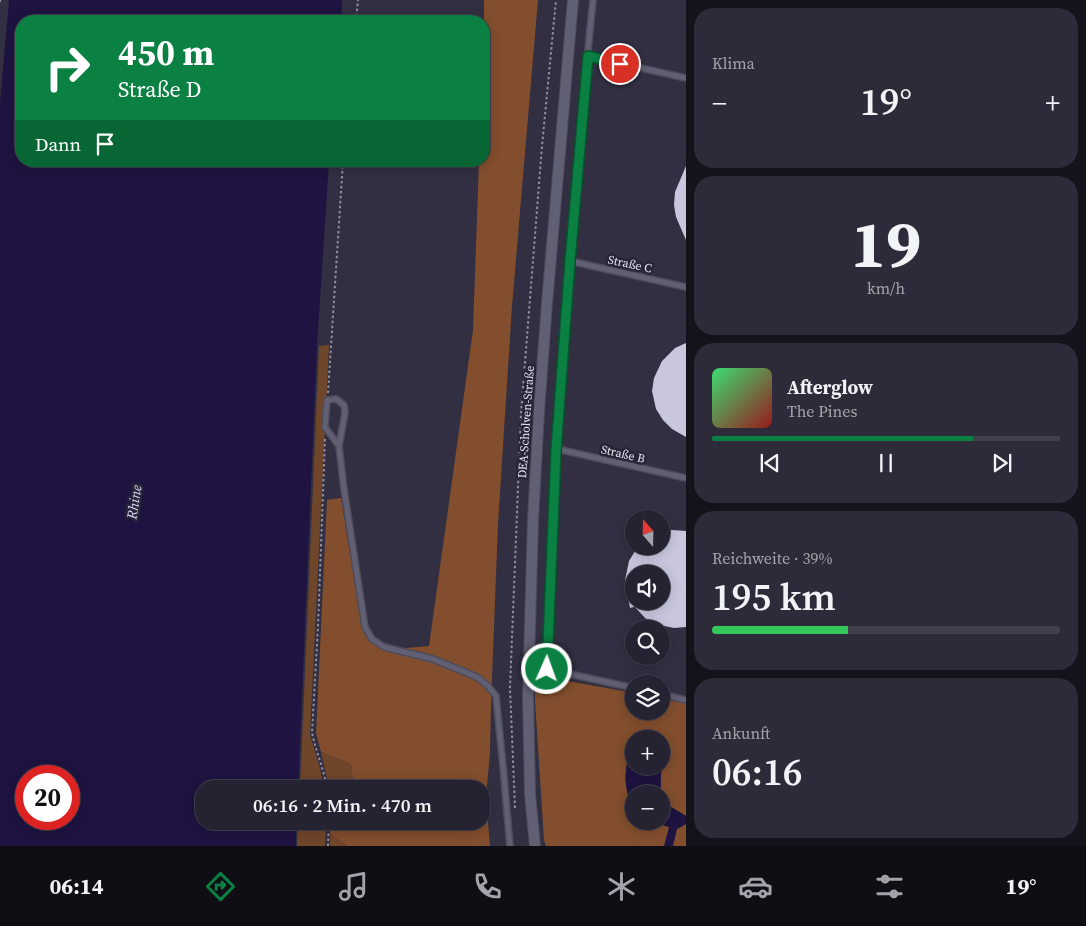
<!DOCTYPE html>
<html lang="de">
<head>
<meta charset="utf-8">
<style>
	:root { --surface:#252331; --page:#2d2b39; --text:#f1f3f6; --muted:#a3a4ab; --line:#42404d; --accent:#0b8043 }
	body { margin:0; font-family:"Source Serif 4",serif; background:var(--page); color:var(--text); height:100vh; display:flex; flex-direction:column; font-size:19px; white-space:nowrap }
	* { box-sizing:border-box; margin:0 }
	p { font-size:16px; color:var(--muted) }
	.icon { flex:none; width:28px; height:28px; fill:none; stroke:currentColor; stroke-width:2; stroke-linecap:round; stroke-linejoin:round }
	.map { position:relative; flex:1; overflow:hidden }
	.side { display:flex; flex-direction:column; gap:8px; padding:8px; background:#14131b; width:400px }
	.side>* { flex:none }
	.hud { position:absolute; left:15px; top:15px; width:475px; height:152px; border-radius:20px; box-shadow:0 2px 12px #0003,0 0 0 1px var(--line); background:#0b8043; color:#fff; overflow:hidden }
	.needle { width:32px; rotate:340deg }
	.tools { position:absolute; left:625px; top:510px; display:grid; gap:10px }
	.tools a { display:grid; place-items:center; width:45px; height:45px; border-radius:50%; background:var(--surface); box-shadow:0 2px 12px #0003,0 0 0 1px var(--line); font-size:25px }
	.speed { position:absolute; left:15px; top:765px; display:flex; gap:10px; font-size:25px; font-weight:700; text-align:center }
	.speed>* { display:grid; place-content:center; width:65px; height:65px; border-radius:50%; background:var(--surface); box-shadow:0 2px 12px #0003,0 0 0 1px var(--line); line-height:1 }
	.speed .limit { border:8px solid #d22; background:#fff; color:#111 }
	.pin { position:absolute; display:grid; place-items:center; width:42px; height:42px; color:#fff; margin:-21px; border:2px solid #fff; border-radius:50%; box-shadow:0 1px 5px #0007 }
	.me { position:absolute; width:55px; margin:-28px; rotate:2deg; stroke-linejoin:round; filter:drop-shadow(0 0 4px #0008) }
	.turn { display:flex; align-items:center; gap:18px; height:105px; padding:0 20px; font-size:22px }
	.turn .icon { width:65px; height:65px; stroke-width:2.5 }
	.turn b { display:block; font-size:35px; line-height:42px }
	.then { display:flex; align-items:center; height:48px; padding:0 20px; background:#0003; gap:10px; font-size:19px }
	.big { font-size:38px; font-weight:600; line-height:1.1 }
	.side .card { flex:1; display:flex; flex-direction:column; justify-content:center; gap:8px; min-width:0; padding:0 18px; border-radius:20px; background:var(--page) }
	.side .dial { align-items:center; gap:0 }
	.dial b { font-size:65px; line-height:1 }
	.song { display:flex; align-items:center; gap:15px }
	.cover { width:60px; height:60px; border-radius:8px; background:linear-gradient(135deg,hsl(140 70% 55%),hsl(0 70% 35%)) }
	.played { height:5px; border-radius:2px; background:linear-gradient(90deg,var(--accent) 75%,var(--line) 75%) }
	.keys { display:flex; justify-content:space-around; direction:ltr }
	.heat { display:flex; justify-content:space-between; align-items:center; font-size:28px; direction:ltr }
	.charge { height:8px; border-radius:4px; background:linear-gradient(90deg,#34c759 39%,var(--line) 0) }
	.trip { position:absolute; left:195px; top:780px; width:295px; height:50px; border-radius:20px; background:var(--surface); box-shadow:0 2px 12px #0003,0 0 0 1px var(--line); font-weight:600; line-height:50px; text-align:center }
	.tab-bar { display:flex; height:80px; justify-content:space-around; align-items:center; background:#0f0e14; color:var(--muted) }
	.tab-bar .icon { width:35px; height:35px }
	.tab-bar .on { color:var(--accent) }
	.tab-bar b { font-size:22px; color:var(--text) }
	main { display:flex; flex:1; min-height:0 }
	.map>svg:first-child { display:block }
</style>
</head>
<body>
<main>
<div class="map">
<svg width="686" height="846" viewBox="0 0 686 846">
	<rect width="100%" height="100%" fill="#312f41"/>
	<path fill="#70462b" d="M329,345l-19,390 10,33 4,21h-24l19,-443z
		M321,752l30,12 3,25h-25z
		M298,821h28l-1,25h-28z
		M330,834l17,12h-17z"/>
	<path fill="#824e2d" d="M484,0h54l-26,306 -14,218 -7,179 -1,50 -4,45 4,48h-143l-17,-12 2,-13h149v-32h-127l-3,-25 -30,-12 -5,-19 11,-233 14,-2 21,130 9,13 11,9 47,-4 44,-316 6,-169h5z
		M535,675l99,18v18h27v-12l25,4v113l-20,-12 -5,-5v-24l4,-16 -1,-9 -3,-6v-5h-2l-1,-2 -24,-2 -5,20 -4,23 3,20 6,11v12h15l28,8 9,-5v22h-140l-2,-6 -9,-139z"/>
	<path fill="#1e1341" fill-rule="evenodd" d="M9,0h333l-1,21h-320v140h308l-12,185 -19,443h-94v32h92v25h-296v-743zM26,776h43v43h-43z
		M648,731l10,6 1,2h-25v27h27v-22c6,12 3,17 0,29 -1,6 0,14 0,21h-27v15c-14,-28 -8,-46 0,-74z
		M661,799l5,5 20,12v8l-9,5 -4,17h-9l5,-19 -20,-6h12z"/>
	<path fill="#c9c7de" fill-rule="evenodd" d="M686,166v74l-10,-23 -2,-12 1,-13z
		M686,343v94l-14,-8 -9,-9 -7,-11 -4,-18 2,-13 8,-17 13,-13z
		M672,530l14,1v96l-12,1 -19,-4 -10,-6 -11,-12v1l-4,1 -5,-28 4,-19 9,-15h23v-14zM634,574h27v27h-27z"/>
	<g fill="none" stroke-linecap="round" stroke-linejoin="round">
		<g stroke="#4e4c5b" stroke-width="8">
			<path id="service" d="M593,0c-15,149 -28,299 -36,449 -5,73 -7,147 -10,220l87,19
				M588,56l98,22
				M570,261l116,26
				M339,446l6,-33 -1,-8 -8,-6 -9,1 -2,27 14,19 5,43 21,138 7,12 12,8 49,12 44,18 10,8 9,11 7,70 7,80
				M557,449l129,29
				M661,694l25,6"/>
		</g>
		<g stroke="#4e4c5b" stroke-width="12">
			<path id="minor" d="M535,846l-5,-52 -2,-98 5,-176 6,-109 8,-108 26,-303"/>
		</g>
		<path stroke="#908f9d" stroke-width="2" stroke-dasharray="2.5 2.5" stroke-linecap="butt" d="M0,2v-2
			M356,21l2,-21
			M328,393l15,-232
			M325,439l-7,187 -6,107c4,19 12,36 15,56
			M515,808l-5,-120 11,-275 21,-267 14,-146
			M328,846l1,-25"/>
		<use href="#service" stroke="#615f73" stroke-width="5"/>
		<use href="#minor" stroke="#615f73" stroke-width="10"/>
	</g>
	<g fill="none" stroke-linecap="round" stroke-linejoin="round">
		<g stroke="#07532c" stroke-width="12">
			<path id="route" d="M547,669l9,-218 14,-190 18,-205 32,8"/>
		</g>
		<use href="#route" stroke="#0b8043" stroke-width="9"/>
	</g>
	<g text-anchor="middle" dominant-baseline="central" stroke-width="5" stroke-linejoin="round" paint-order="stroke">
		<g font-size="12" fill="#e4e4ef" stroke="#272537">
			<text transform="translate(630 264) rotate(12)">Straße C</text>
			<text transform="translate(526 422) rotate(-86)">DEA-Scholven-Straße</text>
			<text transform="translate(623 454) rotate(13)">Straße B</text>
		</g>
		<g font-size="14" font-style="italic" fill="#dedbfd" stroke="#272537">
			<text transform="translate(134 502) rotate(-81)">Rhine</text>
		</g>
	</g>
</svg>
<div class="tools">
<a><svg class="needle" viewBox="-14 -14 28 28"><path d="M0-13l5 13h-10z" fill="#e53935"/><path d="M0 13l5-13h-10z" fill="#a3a4ab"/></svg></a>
<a><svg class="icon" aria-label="sound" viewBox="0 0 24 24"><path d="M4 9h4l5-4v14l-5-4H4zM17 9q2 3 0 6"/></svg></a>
<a><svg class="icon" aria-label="search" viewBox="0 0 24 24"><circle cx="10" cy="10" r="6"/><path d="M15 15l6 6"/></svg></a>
<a><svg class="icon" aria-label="layers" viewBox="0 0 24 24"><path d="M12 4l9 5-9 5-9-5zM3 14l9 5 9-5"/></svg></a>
<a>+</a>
<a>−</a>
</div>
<div class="speed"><div class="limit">20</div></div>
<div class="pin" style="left:620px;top:64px;background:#d93025"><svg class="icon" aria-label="arrive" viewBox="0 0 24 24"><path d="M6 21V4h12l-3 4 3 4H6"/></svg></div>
<svg class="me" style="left:547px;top:669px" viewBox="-20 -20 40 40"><circle r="17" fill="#0b8043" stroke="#fff" stroke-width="3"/><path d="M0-11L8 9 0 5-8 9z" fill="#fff"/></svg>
<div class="trip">06:16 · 2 Min. · 470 m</div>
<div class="hud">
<div class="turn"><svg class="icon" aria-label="right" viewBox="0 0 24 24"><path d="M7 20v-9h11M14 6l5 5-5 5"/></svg><div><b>450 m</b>Straße D</div></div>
<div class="then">Dann<svg class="icon" aria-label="arrive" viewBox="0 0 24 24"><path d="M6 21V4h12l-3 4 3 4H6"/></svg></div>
</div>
</div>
<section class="side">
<div class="card"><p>Klima</p>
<div class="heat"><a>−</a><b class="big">19°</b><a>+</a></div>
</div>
<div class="card dial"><b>19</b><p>km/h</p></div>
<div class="card">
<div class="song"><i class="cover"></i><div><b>Afterglow</b><p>The Pines</p></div></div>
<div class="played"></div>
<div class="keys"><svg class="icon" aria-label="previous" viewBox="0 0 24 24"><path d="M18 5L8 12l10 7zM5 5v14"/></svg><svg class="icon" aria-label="pause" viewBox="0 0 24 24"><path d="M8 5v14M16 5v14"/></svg><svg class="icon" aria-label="next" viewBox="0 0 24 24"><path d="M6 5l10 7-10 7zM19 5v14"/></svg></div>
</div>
<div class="card"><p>Reichweite · 39%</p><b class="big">195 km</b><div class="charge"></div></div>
<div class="card"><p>Ankunft</p><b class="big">06:16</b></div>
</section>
</main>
<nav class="tab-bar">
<b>06:14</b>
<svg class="icon on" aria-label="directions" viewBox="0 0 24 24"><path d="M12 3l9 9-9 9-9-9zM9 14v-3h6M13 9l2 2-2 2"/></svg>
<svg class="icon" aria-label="music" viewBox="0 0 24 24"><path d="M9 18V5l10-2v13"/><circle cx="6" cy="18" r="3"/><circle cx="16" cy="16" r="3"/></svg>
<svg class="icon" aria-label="phone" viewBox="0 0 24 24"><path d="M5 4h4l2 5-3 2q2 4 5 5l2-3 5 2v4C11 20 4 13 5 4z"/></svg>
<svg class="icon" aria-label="climate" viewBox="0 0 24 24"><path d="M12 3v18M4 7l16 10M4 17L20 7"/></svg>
<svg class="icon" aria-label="car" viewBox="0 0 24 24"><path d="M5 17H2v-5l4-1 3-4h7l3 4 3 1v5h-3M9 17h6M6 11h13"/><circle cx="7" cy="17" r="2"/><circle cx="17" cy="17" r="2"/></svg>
<svg class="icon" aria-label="filters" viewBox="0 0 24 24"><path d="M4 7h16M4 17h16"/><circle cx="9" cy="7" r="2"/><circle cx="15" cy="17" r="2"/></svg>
<b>19°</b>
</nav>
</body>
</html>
